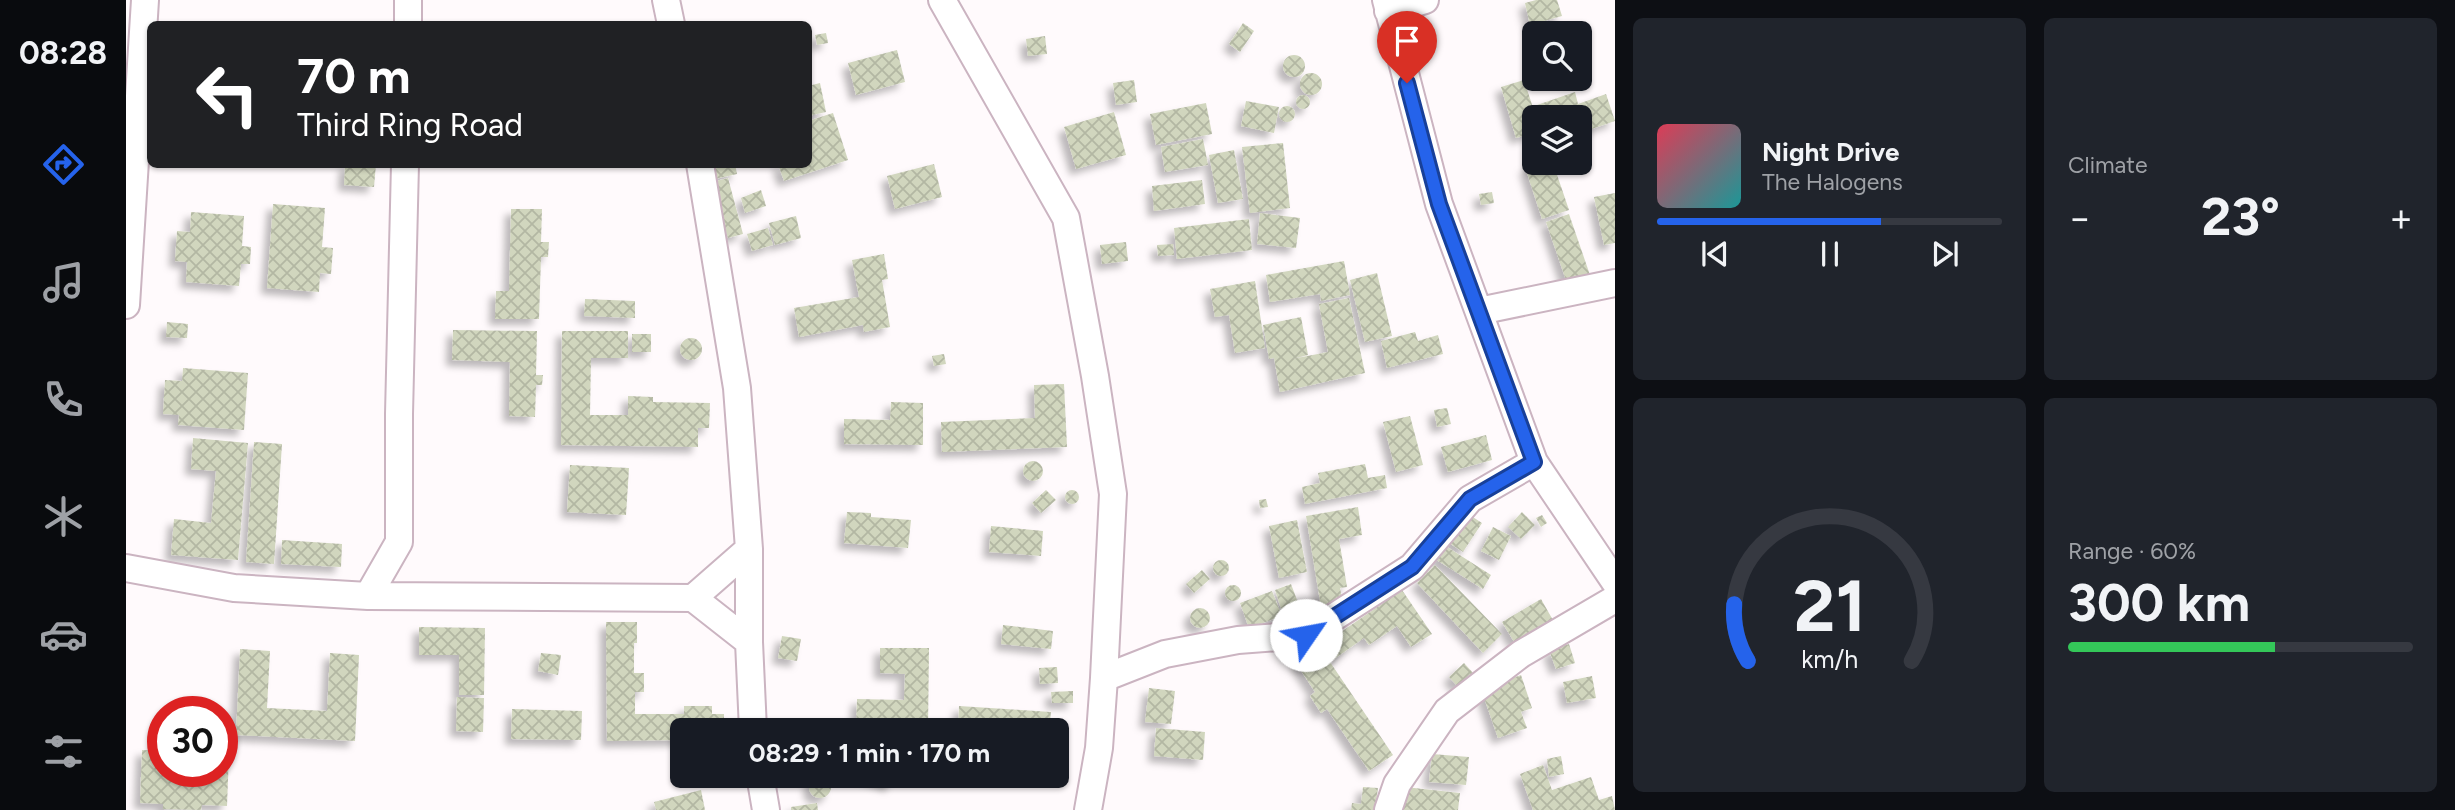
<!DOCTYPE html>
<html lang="en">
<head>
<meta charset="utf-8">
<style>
	:root { --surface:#171b24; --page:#20242c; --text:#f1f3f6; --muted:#9ea1a6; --line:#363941; --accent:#2563eb }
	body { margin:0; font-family:Figtree,sans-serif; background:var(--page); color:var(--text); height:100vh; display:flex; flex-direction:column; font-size:26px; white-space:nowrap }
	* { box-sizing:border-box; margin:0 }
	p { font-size:23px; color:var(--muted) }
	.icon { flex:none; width:38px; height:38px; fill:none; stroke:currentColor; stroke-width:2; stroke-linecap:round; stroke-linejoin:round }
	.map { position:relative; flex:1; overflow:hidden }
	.drawer { display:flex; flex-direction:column; gap:18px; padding:18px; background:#0d0f14; width:840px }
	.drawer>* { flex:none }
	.guide { position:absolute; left:21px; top:21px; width:665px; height:147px; border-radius:10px; box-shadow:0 2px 5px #0004; background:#202124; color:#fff; overflow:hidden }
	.tools { position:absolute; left:1396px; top:21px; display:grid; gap:14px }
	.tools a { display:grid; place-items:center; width:70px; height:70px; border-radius:10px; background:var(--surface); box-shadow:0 2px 5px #0004; font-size:35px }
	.speed { position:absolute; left:21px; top:696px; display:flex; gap:14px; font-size:35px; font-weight:700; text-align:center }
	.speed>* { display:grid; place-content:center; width:91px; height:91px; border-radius:50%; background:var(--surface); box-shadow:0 2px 5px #0004; line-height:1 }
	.speed .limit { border:10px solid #d22; background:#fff; color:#111 }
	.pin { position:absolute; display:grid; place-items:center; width:60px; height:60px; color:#fff; margin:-72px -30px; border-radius:50% 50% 50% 0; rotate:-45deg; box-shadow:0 0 7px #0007 }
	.pin .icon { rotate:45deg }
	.me { position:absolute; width:77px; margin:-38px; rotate:57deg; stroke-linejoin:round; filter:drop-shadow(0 0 5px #0008) }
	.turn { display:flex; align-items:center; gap:24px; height:147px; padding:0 35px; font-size:32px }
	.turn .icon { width:91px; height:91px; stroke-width:2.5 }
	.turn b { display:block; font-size:49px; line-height:60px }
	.big { font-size:52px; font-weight:700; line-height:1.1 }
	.drawer .widget { flex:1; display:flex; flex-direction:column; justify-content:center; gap:10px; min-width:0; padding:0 24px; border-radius:10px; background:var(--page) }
	.drawer .dial { align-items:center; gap:0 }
	.dial svg { height:182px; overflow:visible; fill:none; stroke:var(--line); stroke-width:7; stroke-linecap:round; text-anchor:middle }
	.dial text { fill:var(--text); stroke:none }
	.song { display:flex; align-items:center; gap:21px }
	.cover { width:84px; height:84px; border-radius:10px; background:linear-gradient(135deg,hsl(350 70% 55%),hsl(180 70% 35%)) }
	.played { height:7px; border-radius:4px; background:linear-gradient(90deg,var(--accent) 65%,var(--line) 65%) }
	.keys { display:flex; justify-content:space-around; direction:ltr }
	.heat { display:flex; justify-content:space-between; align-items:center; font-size:38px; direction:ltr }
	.charge { height:10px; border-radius:5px; background:linear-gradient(90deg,#34c759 60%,var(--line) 0) }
	.drawer .tiles { flex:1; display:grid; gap:18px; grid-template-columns:repeat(2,1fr) }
	.trip { position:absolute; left:544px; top:718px; width:399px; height:70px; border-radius:10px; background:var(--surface); box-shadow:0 2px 5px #0004; font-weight:700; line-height:70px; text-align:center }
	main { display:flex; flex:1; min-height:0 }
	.tab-bar { display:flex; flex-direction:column; width:126px; justify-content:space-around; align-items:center; background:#090b0e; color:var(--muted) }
	.tab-bar .icon { width:49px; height:49px }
	.tab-bar .active { color:var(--accent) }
	.tab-bar b { font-size:32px; color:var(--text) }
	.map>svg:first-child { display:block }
</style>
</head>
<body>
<main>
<nav class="tab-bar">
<b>08:28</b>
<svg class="icon active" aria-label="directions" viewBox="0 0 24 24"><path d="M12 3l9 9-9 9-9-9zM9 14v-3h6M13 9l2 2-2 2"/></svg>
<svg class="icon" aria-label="music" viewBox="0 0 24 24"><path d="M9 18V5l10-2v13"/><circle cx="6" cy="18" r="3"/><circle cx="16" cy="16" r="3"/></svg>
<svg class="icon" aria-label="phone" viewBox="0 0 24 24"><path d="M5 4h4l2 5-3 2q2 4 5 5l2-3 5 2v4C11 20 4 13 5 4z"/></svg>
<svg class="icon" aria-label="climate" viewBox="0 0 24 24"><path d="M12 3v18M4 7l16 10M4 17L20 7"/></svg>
<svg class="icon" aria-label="car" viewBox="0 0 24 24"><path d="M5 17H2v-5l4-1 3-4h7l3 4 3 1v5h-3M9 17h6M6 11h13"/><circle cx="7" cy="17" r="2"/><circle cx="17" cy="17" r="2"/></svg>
<svg class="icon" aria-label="filters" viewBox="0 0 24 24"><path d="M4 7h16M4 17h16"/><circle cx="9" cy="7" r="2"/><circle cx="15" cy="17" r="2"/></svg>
</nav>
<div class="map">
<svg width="1489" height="810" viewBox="0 0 1489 810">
	<defs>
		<pattern id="building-cross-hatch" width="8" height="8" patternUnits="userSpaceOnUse" patternTransform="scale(1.75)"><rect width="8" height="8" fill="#d1d6be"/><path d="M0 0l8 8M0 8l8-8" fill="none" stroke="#b3b7a3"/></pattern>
		<filter id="shadow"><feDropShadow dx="-6" dy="6" stdDeviation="3.5" flood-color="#0004"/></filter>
	</defs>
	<rect width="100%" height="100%" fill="#fffafc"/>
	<path fill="url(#building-cross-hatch)" filter="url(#shadow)" d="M1410,0h21l5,16 -32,9 -5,-22z
		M1117,23l11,8 -14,21 -11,-8z
		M700,33l2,10 -11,2 -2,-10z
		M919,36l2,18 -19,2 -2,-17z
		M771,50l8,32 -49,13 -8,-32z
		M1157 66a11 11 0 1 1 22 0a11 11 0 1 1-22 0Z
		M1174 84a11 11 0 1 1 22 0a11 11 0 1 1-22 0Z
		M1008,80l3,22 -21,3 -3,-22z
		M1398,80l12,37 -1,16 -19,5 -15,-51z
		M694,83l6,29 -18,4v-30z
		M1449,92l3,12 28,-10 9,27 -35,12v-16h-39l-4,-12z
		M1170 102a7 7 0 1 1 14 0a7 7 0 1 1-14 0Z
		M1120,101l33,6 -5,26 -33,-7z
		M1080,103l6,31 -56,11 -6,-31z
		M1153 114a8 8 0 1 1 16 0a8 8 0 1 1-16 0Z
		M988,112l12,43 -50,14 -12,-42z
		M707,113l15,47 -64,21 -6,-17h30v-43z
		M1077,139l5,26 -43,7 -4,-25z
		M1157,143l7,65 -40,5 -8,-66z
		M1108,150l9,49 -25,4 -9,-48z
		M1411,163h16l16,47 -27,9 -17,-52z
		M219,164h31l-2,23 -30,-2z
		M585,164h24l2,10 -22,5z
		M808,164l8,33 -47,12 -8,-33z
		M602,178l15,56 -15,4 -16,-56z
		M1076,180l3,24 -51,7 -2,-25z
		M635,190l5,16 -21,7 -4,-15z
		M1366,192l2,11 -13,2 -2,-11z
		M1489,193v50l-11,2 -10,-48z
		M147,204l52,4 -3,39 11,1 -2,26 -11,-1 -1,19 -52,-4z
		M385,209h31l-1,33h8l-1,15h-7l-2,62h-44l1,-28h13z
		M65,212l53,4 -2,30 9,1 -1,17h-9l-2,22 -53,-4 1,-20 -12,-1 2,-30 13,1z
		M1134,213l40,5 -4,30 -39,-4z
		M1443,214l22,64 -23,8 -22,-64z
		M670,216l5,22 -26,7 -6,-22z
		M1123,219l3,31 -75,9 -3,-31z
		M642,228l5,17 -21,6 -5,-17z
		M1000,242l2,19 -26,3 -2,-19z
		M1047,244l1,11 -16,1 -1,-11z
		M758,254l4,25 -6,1 8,47 -26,5 -1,-7 -64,12 -5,-29 65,-11 -7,-37z
		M1218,261l6,34 -29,6 -1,-7 -50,8 -4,-27z
		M1251,273l15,63 -27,6 -15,-62z
		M1129,281l10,67 -30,5 -6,-38 -14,2 -5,-28z
		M1223,298l16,75 -85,19 -6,-34 -5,1 -6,-34 38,-8 7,38 -16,4 36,-7 -9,-48z
		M459,299l50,2v17l-51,-2z
		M41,322l21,2 -1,14 -21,-1z
		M327,330l84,1 -1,44h7l-1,10h-6l-1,32 -26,-1 1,-54 -58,-2z
		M436,331h66v27h-37l-1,57h38v-19l25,1v5l57,1 -1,25h-11v19l-137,-2z
		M1289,332l3,9 20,-6 5,19 -56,14 -6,-27z
		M506,334h19v18h-19z
		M554 349a11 11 0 1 1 22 0a11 11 0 1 1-22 0Z
		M818,354l2,10 -12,2 -2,-10z
		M57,368l65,5 -4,57 -66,-5 1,-10 -16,-1 2,-34 17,1z
		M938,384l3,63 -125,5 -1,-30 94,-4 -1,-33z
		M765,402l32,1v42l-79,-1v-25l46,1z
		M1321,408l4,16 -14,3 -3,-17z
		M1284,416l13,49 -27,7 -13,-50z
		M1360,435l6,25 -44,12 -7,-25z
		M67,438l55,5 -10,117 -67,-5 3,-36 37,4 5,-52 -25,-2z
		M128,442l28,2 -8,120 -28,-2z
		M897 471a10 10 0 1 1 20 0a10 10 0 1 1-20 0Z
		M1239,464l3,14 17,-3 2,13 -82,16 -3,-17 18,-4 -2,-10z
		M444,465l59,3 -3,47 -59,-3z
		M920,490l10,10 -15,13 -9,-10z
		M939 497a7 7 0 1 1 14 0a7 7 0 1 1-14 0Z
		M1140,499l2,8 -8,1 -1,-8z
		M1232,507l4,28 -23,4 8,48 -7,1 3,15 -22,4 -15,-91z
		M1336,510l20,13 -19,29 -20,-13z
		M721,512l24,1v4l40,3 -3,28 -64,-5z
		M1396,512l13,13 -14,14 -13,-12z
		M1416,515l5,8 -6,4 -5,-9z
		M1171,520l10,52 -28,6 -10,-52z
		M865,526l52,5 -2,25 -52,-4z
		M1367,527l18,9 -12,24 -18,-9z
		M156,540l60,4 -1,23 -60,-3z
		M1318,545l47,30 -8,14 -48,-30z
		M1087 568a8 8 0 1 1 16 0a8 8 0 1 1-16 0Z
		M1309,565l67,69 -19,19 -66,-70z
		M1076,570l8,9 -16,14 -8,-9z
		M1165,584l9,24 -17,7 -8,-25z
		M1099 593a8 8 0 1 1 16 0a8 8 0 1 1-16 0Z
		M1276,590l30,44 -21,13 -14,-21 -28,19 -5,-7 -34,24 63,93 -24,16 -42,-62 -6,4 -11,-17 5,-4 -19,-29z
		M1146,591l10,25 -33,12 -9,-25z
		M1415,599l13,23 -38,23 -14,-23z
		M1064 618a10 10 0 1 1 20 0a10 10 0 1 1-20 0Z
		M480,622h31v21h-3v30h10v19h-9v22h49v-8h28v8h12v16h-42v10l-75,1z
		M877,625l50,6 -2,18 -50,-5z
		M293,627l66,1 -1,67h-25v-40h-40z
		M656,636l19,3 -4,22 -19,-3z
		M1443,644l6,19 -19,6 -7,-19z
		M754,648h49l-1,80 -72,-1 1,-28 47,1 1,-26 -25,-1z
		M114,649l30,2 -3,57 60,3 3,-58 29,2 -4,86 -119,-6z
		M415,653l20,2 -3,20 -20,-4z
		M1338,663l10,11 -15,14 -10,-11z
		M931,667l1,16 -18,1 -1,-16z
		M1395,675l11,33 -11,4 6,16 -29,10 -17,-49z
		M1466,676l4,22 -29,5 -4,-21z
		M1023,688l26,3 -4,33 -26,-2z
		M947,691v12h-21l-1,-11z
		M331,697l27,1 -1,34 -27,-1z
		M833,706l92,6 -2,18h-91z
		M386,709l70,2 -1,29 -70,-1z
		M1030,728l49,4 -2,28 -49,-4z
		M16,750l21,1v21h59v-19h7l-2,53 -25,-1 -1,5 -38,-1v-5l-23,-1z
		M1306,754l37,3 -3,28 -37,-3z
		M1435,756l3,18 -15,3 -2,-18z
		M1417,765l9,25 39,-13 8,23 13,-4 3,14h-82l-13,-36z
		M736,775h33l-4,11z
		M683 787a11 11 0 1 1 22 0a11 11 0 1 1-22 0Z
		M1237,787l15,1 -3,22h-24l1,-7 9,1z
		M1279,787l55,6 -2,17h-56z
		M575,790l4,20h-49l-2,-8z
		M691,803l1,7h-27v-3z"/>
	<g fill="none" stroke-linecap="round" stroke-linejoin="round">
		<g stroke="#cbb4c1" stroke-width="30">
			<path id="minor" d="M540,0l5,24
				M816,0l124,218 29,158 18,118 -9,184
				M1260,0l53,204 95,258 81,120
				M1262,11l37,-11
				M282,24v-24
				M574,164l37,224 12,161v93l4,88
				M0,305l19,-305
				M1353,311l136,-28
				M0,568l108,20 134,8 325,2 56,44
				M242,596l31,-54v-128l6,-250
				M567,598l56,-49
				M634,775l6,35
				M962,810l11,-62 5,-70 61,-24 73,-14 68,-5 106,-68 58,-68 64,-37
				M1262,810l9,-26 50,-73 74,-57 94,-55"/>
		</g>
		<use href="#minor" stroke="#fff" stroke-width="26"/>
	</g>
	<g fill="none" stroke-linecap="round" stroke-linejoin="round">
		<g stroke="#184099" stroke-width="18">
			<path id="route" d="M1180,635l106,-68 58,-68 64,-37 -95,-258 -32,-121"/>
		</g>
		<use href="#route" stroke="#2563eb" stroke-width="12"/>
	</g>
</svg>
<div class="tools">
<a><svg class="icon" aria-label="search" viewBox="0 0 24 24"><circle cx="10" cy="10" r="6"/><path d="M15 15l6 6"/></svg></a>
<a><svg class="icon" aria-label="layers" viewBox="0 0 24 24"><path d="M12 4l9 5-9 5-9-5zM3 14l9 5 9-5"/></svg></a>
</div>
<div class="speed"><div class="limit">30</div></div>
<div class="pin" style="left:1281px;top:83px;background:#d93025"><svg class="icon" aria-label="arrive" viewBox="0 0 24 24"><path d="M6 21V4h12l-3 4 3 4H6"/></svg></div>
<svg class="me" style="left:1180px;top:635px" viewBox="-20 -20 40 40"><circle r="19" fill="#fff"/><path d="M0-13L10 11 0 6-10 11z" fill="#2563eb"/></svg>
<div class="trip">08:29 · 1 min · 170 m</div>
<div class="guide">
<div class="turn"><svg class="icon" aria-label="left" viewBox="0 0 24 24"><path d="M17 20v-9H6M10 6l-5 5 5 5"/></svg><div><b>70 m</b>Third Ring Road</div></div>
</div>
</div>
<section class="drawer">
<div class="tiles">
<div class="widget">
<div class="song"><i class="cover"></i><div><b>Night Drive</b><p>The Halogens</p></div></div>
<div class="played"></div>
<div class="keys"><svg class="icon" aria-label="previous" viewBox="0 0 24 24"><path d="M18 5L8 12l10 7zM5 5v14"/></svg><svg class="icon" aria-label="pause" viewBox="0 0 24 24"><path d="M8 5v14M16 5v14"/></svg><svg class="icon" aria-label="next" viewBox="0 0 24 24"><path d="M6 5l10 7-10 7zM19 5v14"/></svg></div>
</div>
<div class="widget"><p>Climate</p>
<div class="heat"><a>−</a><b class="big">23°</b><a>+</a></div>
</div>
<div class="widget dial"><svg viewBox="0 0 100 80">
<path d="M14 69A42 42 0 1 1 86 69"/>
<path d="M14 69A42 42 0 0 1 8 44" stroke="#2563eb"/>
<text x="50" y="56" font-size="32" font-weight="700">21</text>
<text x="50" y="72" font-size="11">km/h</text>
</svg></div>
<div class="widget"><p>Range · 60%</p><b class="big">300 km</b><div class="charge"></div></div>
</div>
</section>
</main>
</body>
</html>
